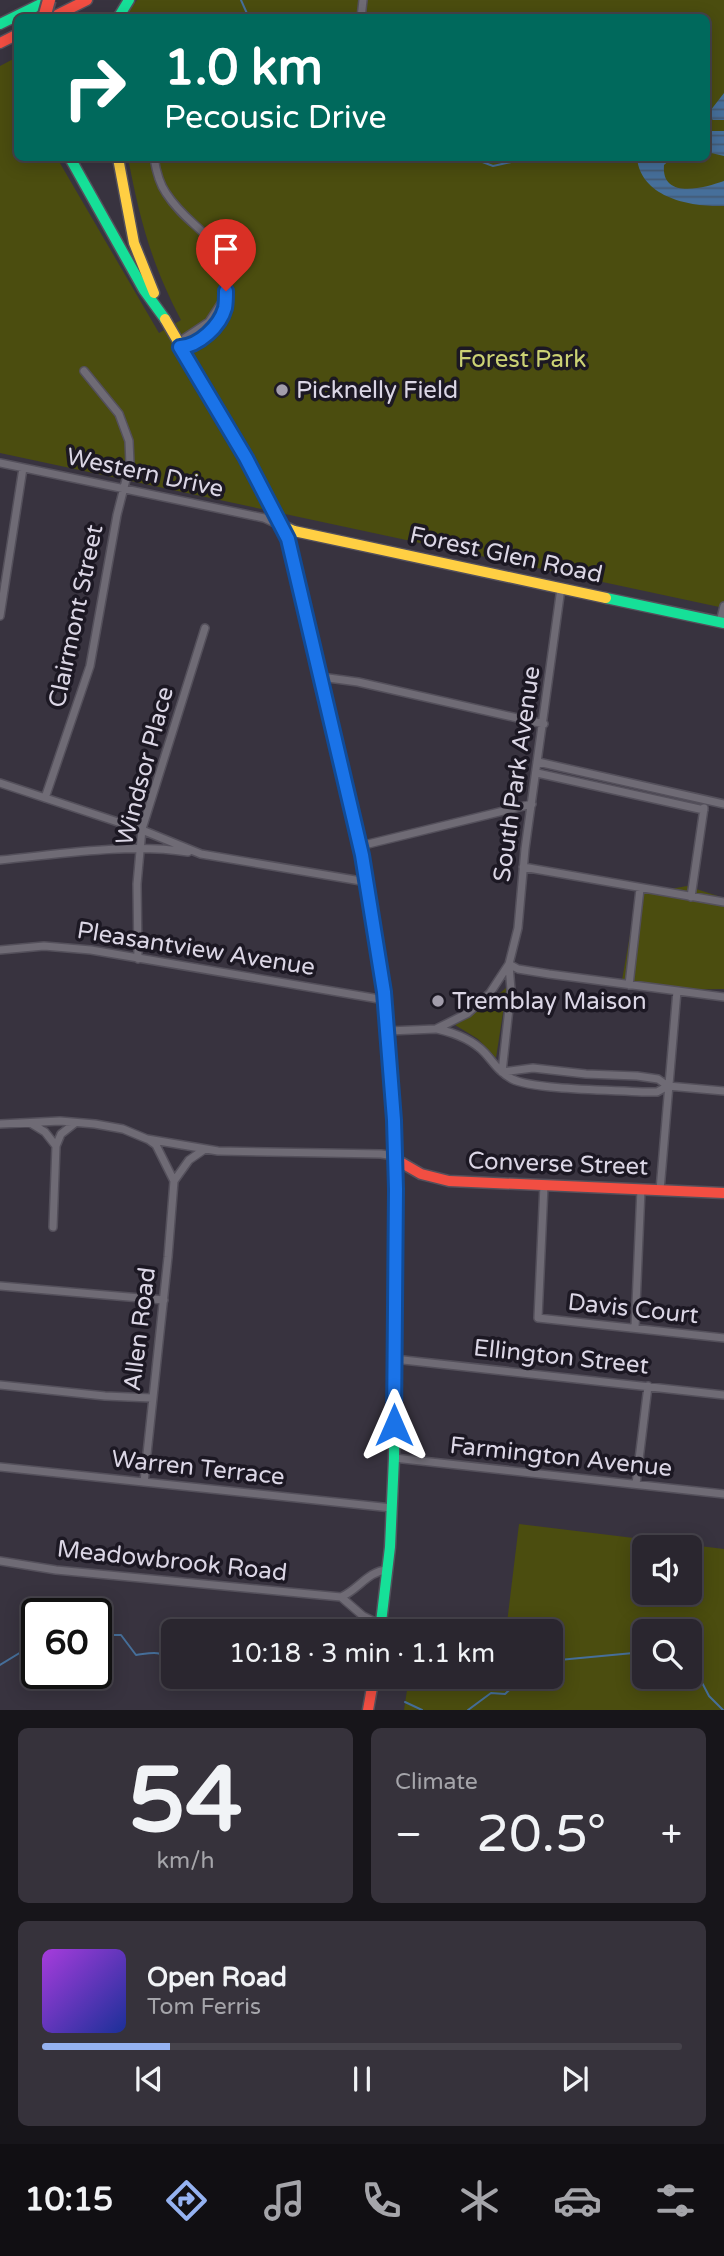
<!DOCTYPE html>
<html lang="en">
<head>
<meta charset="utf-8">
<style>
	:root { --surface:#2a262f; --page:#36323b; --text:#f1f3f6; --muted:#a5a5aa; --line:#46434b; --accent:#95b2f1 }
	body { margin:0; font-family:"Varela Round",sans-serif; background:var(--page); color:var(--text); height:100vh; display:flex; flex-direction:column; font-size:26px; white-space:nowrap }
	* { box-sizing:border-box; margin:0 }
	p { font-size:23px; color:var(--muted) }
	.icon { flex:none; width:38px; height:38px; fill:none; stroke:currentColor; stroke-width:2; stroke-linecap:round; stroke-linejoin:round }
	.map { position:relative; height:1710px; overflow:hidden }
	.sheet { display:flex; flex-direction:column; gap:18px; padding:18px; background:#17151a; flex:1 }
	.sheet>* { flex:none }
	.hud { position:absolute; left:14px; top:14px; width:696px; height:147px; border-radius:10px; box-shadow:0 4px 18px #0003,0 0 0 2px var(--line); background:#00695c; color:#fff; overflow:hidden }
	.controls { position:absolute; left:632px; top:1535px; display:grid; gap:14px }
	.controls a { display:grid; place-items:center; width:70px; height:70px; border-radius:10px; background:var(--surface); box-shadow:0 4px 18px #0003,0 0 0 2px var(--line); font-size:35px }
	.speed { position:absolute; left:21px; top:1598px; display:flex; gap:14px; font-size:35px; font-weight:700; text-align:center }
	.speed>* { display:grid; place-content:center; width:91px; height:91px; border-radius:50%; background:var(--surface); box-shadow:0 4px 18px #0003,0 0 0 2px var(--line); line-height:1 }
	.speed .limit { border:4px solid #111; border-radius:10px; background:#fff; color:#111 }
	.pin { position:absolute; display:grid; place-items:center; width:60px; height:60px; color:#fff; margin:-72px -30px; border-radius:50% 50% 50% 0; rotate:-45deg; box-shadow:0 0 7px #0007 }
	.pin .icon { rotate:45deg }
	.me { position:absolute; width:77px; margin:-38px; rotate:0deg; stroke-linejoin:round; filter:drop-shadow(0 0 5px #0008) }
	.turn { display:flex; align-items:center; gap:24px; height:147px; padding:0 35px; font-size:32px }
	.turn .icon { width:91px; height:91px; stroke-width:2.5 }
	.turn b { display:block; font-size:49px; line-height:60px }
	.big { font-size:52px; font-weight:600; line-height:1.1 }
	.sheet .tile { flex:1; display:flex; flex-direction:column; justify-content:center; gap:10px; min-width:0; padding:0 24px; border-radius:10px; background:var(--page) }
	.sheet .dial { align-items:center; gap:0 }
	.dial b { font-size:91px; line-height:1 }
	.song { display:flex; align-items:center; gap:21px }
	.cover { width:84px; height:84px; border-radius:10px; background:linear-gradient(135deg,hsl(280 70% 55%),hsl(230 70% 35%)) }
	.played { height:7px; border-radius:4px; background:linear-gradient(90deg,var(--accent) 20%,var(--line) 20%) }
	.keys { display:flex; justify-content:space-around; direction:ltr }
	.heat { display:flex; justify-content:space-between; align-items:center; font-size:38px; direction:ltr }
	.sheet .tiles { flex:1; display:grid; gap:18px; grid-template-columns:1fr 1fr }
	.tile:last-child { grid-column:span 2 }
	.trip { position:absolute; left:161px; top:1619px; width:402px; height:70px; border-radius:10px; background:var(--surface); box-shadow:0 4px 18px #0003,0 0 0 2px var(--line); font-weight:600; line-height:70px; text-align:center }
	.menu { display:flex; height:112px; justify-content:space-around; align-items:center; background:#110f13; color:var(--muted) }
	.menu .icon { width:49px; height:49px }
	.menu .selected { color:var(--accent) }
	.menu b { font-size:32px; color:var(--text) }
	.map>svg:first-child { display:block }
</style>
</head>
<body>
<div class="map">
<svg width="724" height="1710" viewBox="0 0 724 1710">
	<defs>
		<pattern id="water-rules" width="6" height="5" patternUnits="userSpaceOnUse" patternTransform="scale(1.75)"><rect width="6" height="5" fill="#466f9a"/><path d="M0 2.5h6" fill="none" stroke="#445a74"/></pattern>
	</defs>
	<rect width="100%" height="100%" fill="#38333f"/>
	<path fill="#4b4d0f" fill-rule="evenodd" d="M137,0h587v608l-724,-155v-387l17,-9 1,101h39l102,175 22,-13c-30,-57 -41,-100 -53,-162h579v-140l-582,-1z
		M687,886l37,12v91l-63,1 -39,-10 15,-85z
		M507,987l-11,71 -18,-19 -23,-14 28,-17z
		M519,1524l205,25v161h-320l5,-33 142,-1v-45h-45zM690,1547v45h-46v-45zM690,1631v45h-46v-45z
		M416,1624l78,7h-79z"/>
	<path fill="url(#water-rules)" d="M724,93v27h-11l-6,-5z
		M708,131h16v25l-17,-4z
		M637,158h35l-8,7c-3,35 40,23 60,16v25c-33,1 -83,-8 -87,-48z"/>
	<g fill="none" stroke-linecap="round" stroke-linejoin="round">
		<path stroke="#466f9a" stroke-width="2" d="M241,0l8,18
			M267,158l6,3 17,-3
			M472,158l21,8 23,-5 1,-3
			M96,1635h25l15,20c22,-3 25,-6 37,13
			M0,1665l31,-19 6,-1
			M551,1667l8,-7 85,-8
			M690,1670l7,3 12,23 14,14
			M218,1676l4,4 9,-4
			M302,1676l47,11
			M405,1702l17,8
			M468,1710l23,-17 14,1 11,-10h16l9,-8"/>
		<g stroke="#54505b" stroke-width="10">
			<path id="street" d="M361,18l2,-18
				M154,158c2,12 5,25 12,35 26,41 66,43 60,102 -2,14 -3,23 -14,34 -9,9 -18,18 -32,18
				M181,346l4,-8 24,-16 17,-26
				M0,463l264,55 15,7
				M0,616l23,-148
				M720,622l4,-16
				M321,677l37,5 186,42
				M538,762l186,42
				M537,773l167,37
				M0,783l142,47 59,24 166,28
				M45,798l45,-132 27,-151 13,-51 -1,-23 -10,-27 -35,-43
				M360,846l172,-42
				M0,860c62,-6 126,-17 188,-8
				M523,867l201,35
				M691,897l13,-89
				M0,950l44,-4 47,4 294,50
				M138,959l-1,-75 5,-55 63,-201
				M509,964l9,5 31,5 175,23
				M629,985l11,-96
				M437,1029c18,4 35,10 48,24 9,10 14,19 27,26 22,11 101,11 130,13h15l11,-6
				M388,1031l48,-2 32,-16 22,-20 19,-29 9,-36 7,-79 36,-261
				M502,1072l31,-4 53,6 51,2 21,3 10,7 56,5
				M502,1072l9,-82 -2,-25
				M0,1124l60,-3 35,3 28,5 24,10 71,12 163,3 7,1 7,4
				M32,1124l13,8 11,14 -3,81
				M149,1140l7,5 18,36
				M56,1146l5,-12 14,-11
				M544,1185l-6,133 186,20
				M660,1190l17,-199
				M0,1286l164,14
				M635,1328l6,-139
				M394,1359l330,36
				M0,1385l105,11 47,2
				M394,1458l330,36
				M0,1467l392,41
				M144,1482l24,-225 6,-76 15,-21 16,-11
				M636,1484l12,-98
				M0,1561l56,9 285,27c17,-7 27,-26 46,-27
				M341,1597l22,19 18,9"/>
		</g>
		<g stroke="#54505b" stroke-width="13">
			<path id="fast" d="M118,18l11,-18
				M0,24l49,-24
				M70,158l74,132 21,29
				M606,598l118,25
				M380,1631l10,-84 4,-89 1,-140"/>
		</g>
		<g stroke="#54505b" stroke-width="13">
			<path id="slow" d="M118,158l16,85 20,50
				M165,319l81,139 42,81 49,206
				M281,525l13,6 312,67"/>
		</g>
		<g stroke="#54505b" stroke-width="13">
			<path id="jam" d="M51,18l36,-18
				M0,43l18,-9
				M337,745c22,95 43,190 51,287 8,95 8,191 7,286
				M395,1159l26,15 28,7 275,12
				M368,1710l6,-34"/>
		</g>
		<use href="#street" stroke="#6f6b75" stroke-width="7"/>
		<use href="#fast" stroke="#16e098" stroke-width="10"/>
		<use href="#slow" stroke="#ffcf43" stroke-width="10"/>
		<use href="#jam" stroke="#f24e42" stroke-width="10"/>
		<g stroke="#54505b" stroke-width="16" stroke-linecap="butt">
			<path id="jam-bridge" d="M44,18l5,-18"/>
		</g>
		<use href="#jam-bridge" stroke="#f24e42" stroke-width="12"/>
	</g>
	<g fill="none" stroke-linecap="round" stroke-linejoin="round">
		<g stroke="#114b97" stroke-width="18">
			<path id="route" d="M226,291c0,6 0,12 -1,17 -5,18 -26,38 -45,39l66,111 42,81 74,316 22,137 10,128 2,69 -2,236"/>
		</g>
		<use href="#route" stroke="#1a73e8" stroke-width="12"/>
	</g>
	<g fill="#a29dab" stroke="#1c1823" stroke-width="2.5">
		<circle cx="282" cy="390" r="7"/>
		<circle cx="438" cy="1001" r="7"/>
	</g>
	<g text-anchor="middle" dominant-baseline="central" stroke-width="7" stroke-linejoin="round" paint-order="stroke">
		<g font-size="24" fill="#ccd274" stroke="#1c1823">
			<text x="522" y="359">Forest Park</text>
		</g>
		<g font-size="24" fill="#dbd6e5" stroke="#1c1823" text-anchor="start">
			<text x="296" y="390">Picknelly Field</text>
			<text x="452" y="1001">Tremblay Maison</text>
		</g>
		<g font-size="24" fill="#dbd6e5" stroke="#1c1823">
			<text transform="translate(145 473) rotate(12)">Western Drive</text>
			<text transform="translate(506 555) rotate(12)">Forest Glen Road</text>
			<text transform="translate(76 616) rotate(-78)">Clairmont Street</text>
			<text transform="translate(145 766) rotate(-75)">Windsor Place</text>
			<text transform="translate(517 774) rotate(-82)">South Park Avenue</text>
			<text transform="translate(196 949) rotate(9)">Pleasantview Avenue</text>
			<text transform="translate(558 1164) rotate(2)">Converse Street</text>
			<text transform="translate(633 1309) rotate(6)">Davis Court</text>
			<text transform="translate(140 1329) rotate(-83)">Allen Road</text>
			<text transform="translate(561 1357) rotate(6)">Ellington Street</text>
			<text transform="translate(561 1457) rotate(6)">Farmington Avenue</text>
			<text transform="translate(198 1468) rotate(6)">Warren Terrace</text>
			<text transform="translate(172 1561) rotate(6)">Meadowbrook Road</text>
		</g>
	</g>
</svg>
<div class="controls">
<a><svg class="icon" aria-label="sound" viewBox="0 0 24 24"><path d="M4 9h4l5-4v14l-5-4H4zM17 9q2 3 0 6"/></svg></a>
<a><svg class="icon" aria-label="search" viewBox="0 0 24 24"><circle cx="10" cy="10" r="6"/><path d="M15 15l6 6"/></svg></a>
</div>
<div class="speed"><div class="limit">60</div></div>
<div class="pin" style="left:226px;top:291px;background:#d93025"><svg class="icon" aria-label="arrive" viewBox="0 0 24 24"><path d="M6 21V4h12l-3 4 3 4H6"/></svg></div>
<svg class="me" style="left:394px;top:1425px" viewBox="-20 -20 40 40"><path d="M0-17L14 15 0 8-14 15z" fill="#1a73e8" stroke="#fff" stroke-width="4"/></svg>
<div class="trip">10:18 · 3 min · 1.1 km</div>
<div class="hud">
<div class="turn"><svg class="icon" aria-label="right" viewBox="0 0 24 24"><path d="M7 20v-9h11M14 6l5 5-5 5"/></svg><div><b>1.0 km</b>Pecousic Drive</div></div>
</div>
</div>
<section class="sheet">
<div class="tiles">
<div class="tile dial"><b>54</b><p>km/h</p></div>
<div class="tile"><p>Climate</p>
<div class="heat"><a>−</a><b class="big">20.5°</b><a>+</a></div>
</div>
<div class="tile">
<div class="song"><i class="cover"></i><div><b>Open Road</b><p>Tom Ferris</p></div></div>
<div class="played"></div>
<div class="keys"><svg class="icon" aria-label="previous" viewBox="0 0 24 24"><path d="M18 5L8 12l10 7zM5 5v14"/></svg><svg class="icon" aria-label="pause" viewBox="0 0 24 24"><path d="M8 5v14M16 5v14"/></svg><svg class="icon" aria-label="next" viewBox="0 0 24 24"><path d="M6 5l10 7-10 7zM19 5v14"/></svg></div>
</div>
</div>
</section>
<nav class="menu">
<b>10:15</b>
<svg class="icon selected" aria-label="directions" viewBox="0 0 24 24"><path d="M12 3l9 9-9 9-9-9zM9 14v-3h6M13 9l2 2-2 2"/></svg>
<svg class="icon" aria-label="music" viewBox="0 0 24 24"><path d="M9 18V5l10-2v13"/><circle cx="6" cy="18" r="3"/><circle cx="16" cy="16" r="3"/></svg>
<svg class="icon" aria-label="phone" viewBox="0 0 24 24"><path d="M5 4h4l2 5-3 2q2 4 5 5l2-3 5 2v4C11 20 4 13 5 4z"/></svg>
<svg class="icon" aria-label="climate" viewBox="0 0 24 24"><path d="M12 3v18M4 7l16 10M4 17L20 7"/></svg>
<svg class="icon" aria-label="car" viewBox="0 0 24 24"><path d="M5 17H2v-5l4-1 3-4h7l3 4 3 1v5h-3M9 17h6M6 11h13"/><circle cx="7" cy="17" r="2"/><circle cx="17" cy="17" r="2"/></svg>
<svg class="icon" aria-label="filters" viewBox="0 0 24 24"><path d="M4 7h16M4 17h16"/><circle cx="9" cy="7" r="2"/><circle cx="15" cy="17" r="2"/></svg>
</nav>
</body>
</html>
